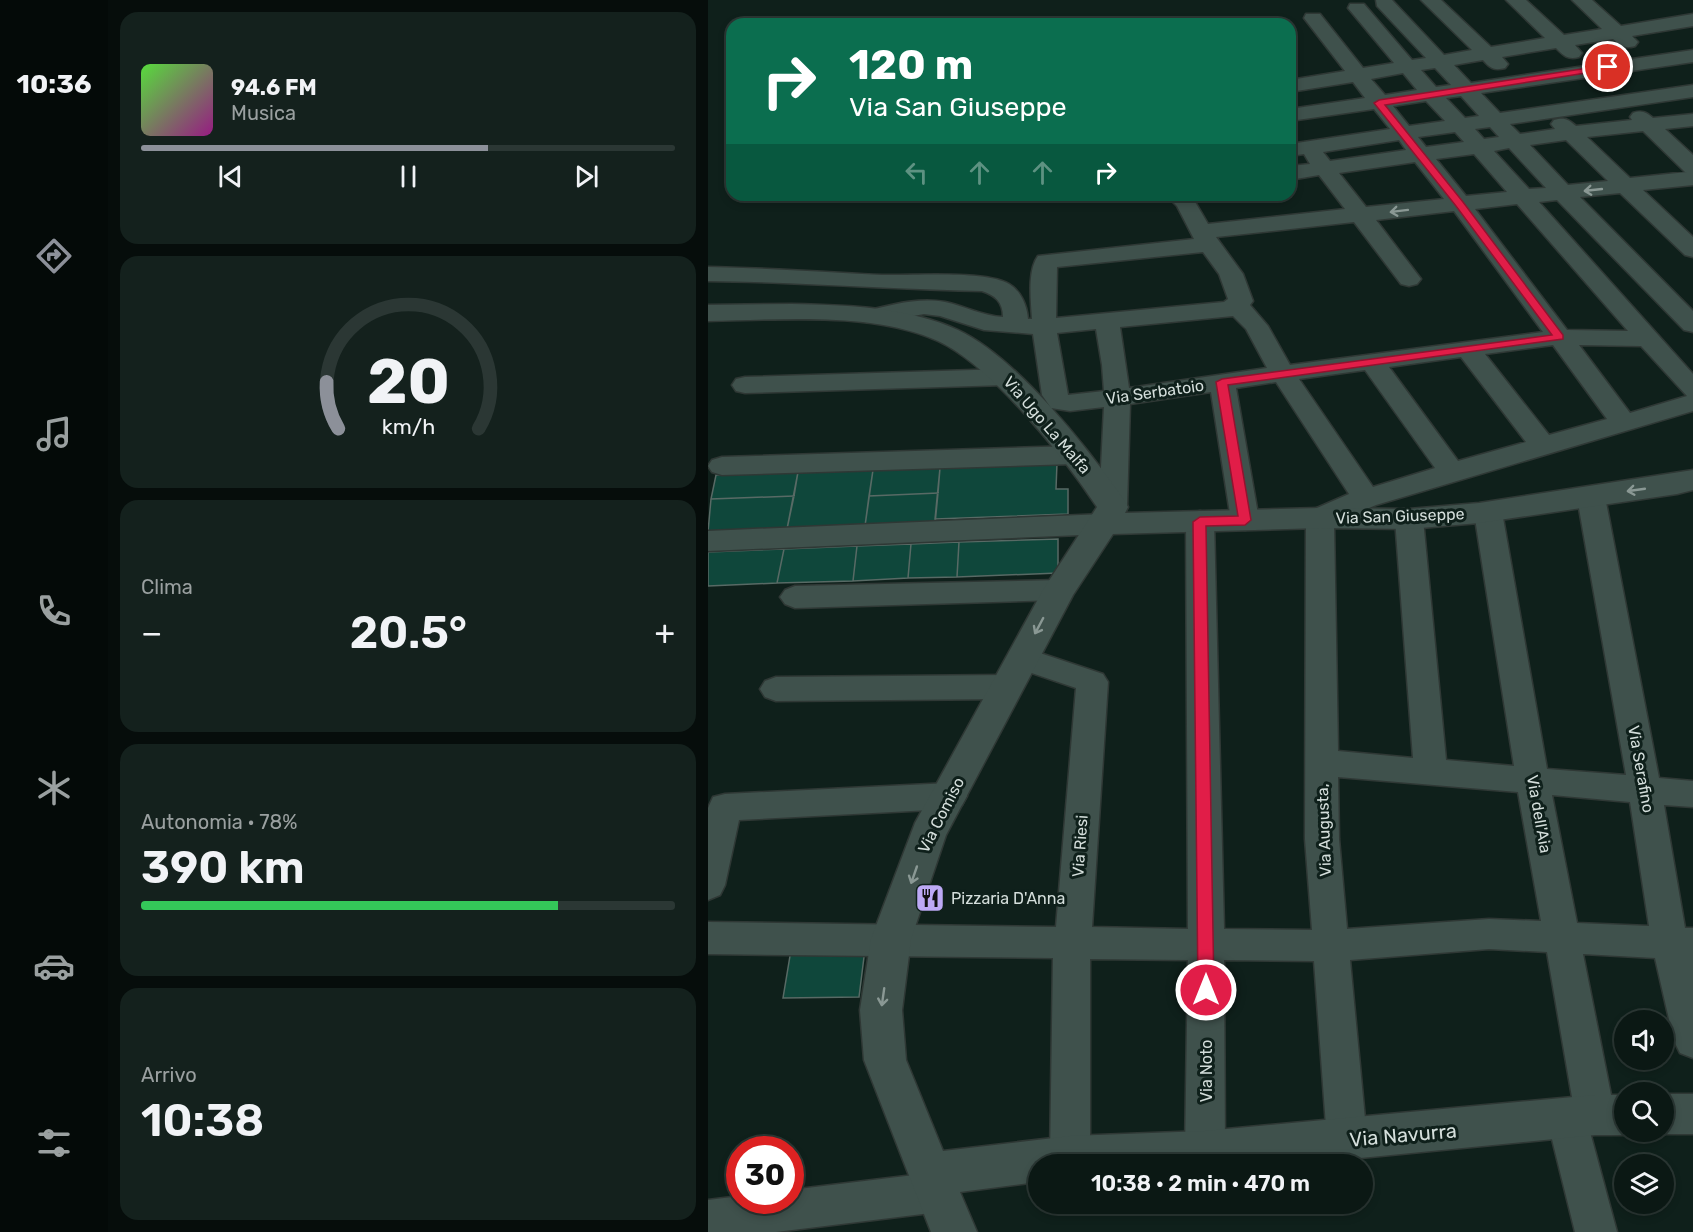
<!DOCTYPE html>
<html lang="it">
<head>
<meta charset="utf-8">
<style>
	:root { --surface:#0b1814; --page:#14211d; --text:#f1f3f6; --muted:#9aa0a0; --line:#2b3734; --accent:#8c9099 }
	body { margin:0; font-family:Rubik,sans-serif; background:var(--page); color:var(--text); height:100vh; display:flex; flex-direction:column; font-size:22px; white-space:nowrap }
	* { box-sizing:border-box; margin:0 }
	p { font-size:20px; color:var(--muted) }
	.icon { flex:none; width:33px; height:33px; fill:none; stroke:currentColor; stroke-width:2; stroke-linecap:round; stroke-linejoin:round }
	.map { position:relative; flex:1; overflow:hidden }
	.sheet { display:flex; flex-direction:column; gap:12px; padding:12px; background:#060d0b; width:600px }
	.sheet>* { flex:none }
	.guide { position:absolute; left:18px; top:18px; width:570px; height:183px; border-radius:18px; box-shadow:0 3px 9px #0003,0 0 0 2px var(--line); background:#0b6e4f; color:#fff; overflow:hidden }
	.buttons { position:absolute; left:906px; top:1010px; display:grid; gap:12px }
	.buttons a { display:grid; place-items:center; width:60px; height:60px; border-radius:50%; background:var(--surface); box-shadow:0 3px 9px #0003,0 0 0 2px var(--line); font-size:30px }
	.speed { position:absolute; left:18px; top:1136px; display:flex; gap:12px; font-size:30px; font-weight:700; text-align:center }
	.speed>* { display:grid; place-content:center; width:78px; height:78px; border-radius:50%; background:var(--surface); box-shadow:0 3px 9px #0003,0 0 0 2px var(--line); line-height:1 }
	.speed .limit { border:9px solid #d22; background:#fff; color:#111 }
	.pin { position:absolute; display:grid; place-items:center; width:51px; height:51px; color:#fff; margin:-26px; border:3px solid #fff; border-radius:50%; box-shadow:0 2px 6px #0007 }
	.me { position:absolute; width:66px; margin:-33px; rotate:0deg; stroke-linejoin:round; filter:drop-shadow(0 0 4px #0008) }
	.turn { display:flex; align-items:center; gap:21px; height:126px; padding:0 24px; font-size:27px }
	.turn .icon { width:78px; height:78px; stroke-width:2.5 }
	.turn b { display:block; font-size:42px; line-height:51px }
	.lanes { display:flex; align-items:center; height:57px; padding:0 24px; background:#0003; justify-content:center; gap:30px; direction:ltr }
	.lanes .off { opacity:.35 }
	.big { font-size:45px; font-weight:600; line-height:1.1 }
	.sheet .card { flex:1; display:flex; flex-direction:column; justify-content:center; gap:9px; min-width:0; padding:0 21px; border-radius:18px; background:var(--page) }
	.sheet .dial { align-items:center; gap:0 }
	.dial svg { height:156px; overflow:visible; fill:none; stroke:var(--line); stroke-width:7; stroke-linecap:round; text-anchor:middle }
	.dial text { fill:var(--text); stroke:none }
	.song { display:flex; align-items:center; gap:18px }
	.cover { width:72px; height:72px; border-radius:9px; background:linear-gradient(135deg,hsl(110 70% 55%),hsl(310 70% 35%)) }
	.played { height:6px; border-radius:3px; background:linear-gradient(90deg,var(--accent) 65%,var(--line) 65%) }
	.keys { display:flex; justify-content:space-around; direction:ltr }
	.heat { display:flex; justify-content:space-between; align-items:center; font-size:33px; direction:ltr }
	.charge { height:9px; border-radius:4px; background:linear-gradient(90deg,#34c759 78%,var(--line) 0) }
	.trip { position:absolute; left:320px; top:1154px; width:345px; height:60px; border-radius:30px; background:var(--surface); box-shadow:0 3px 9px #0003,0 0 0 2px var(--line); font-weight:600; line-height:60px; text-align:center }
	main { display:flex; flex:1; min-height:0 }
	.tabs { display:flex; flex-direction:column; width:108px; justify-content:space-around; align-items:center; background:#040a08; color:var(--muted) }
	.tabs .icon { width:42px; height:42px }
	.tabs .selected { color:var(--accent) }
	.tabs b { font-size:27px; color:var(--text) }
	.map>svg:first-child { display:block }
</style>
</head>
<body>
<main>
<nav class="tabs">
<b>10:36</b>
<svg class="icon selected" aria-label="directions" viewBox="0 0 24 24"><path d="M12 3l9 9-9 9-9-9zM9 14v-3h6M13 9l2 2-2 2"/></svg>
<svg class="icon" aria-label="music" viewBox="0 0 24 24"><path d="M9 18V5l10-2v13"/><circle cx="6" cy="18" r="3"/><circle cx="16" cy="16" r="3"/></svg>
<svg class="icon" aria-label="phone" viewBox="0 0 24 24"><path d="M5 4h4l2 5-3 2q2 4 5 5l2-3 5 2v4C11 20 4 13 5 4z"/></svg>
<svg class="icon" aria-label="climate" viewBox="0 0 24 24"><path d="M12 3v18M4 7l16 10M4 17L20 7"/></svg>
<svg class="icon" aria-label="car" viewBox="0 0 24 24"><path d="M5 17H2v-5l4-1 3-4h7l3 4 3 1v5h-3M9 17h6M6 11h13"/><circle cx="7" cy="17" r="2"/><circle cx="17" cy="17" r="2"/></svg>
<svg class="icon" aria-label="filters" viewBox="0 0 24 24"><path d="M4 7h16M4 17h16"/><circle cx="9" cy="7" r="2"/><circle cx="15" cy="17" r="2"/></svg>
</nav>
<section class="sheet">
<div class="card">
<div class="song"><i class="cover"></i><div><b>94.6 FM</b><p>Musica</p></div></div>
<div class="played"></div>
<div class="keys"><svg class="icon" aria-label="previous" viewBox="0 0 24 24"><path d="M18 5L8 12l10 7zM5 5v14"/></svg><svg class="icon" aria-label="pause" viewBox="0 0 24 24"><path d="M8 5v14M16 5v14"/></svg><svg class="icon" aria-label="next" viewBox="0 0 24 24"><path d="M6 5l10 7-10 7zM19 5v14"/></svg></div>
</div>
<div class="card dial"><svg viewBox="0 0 100 80">
<path d="M14 69A42 42 0 1 1 86 69"/>
<path d="M14 69A42 42 0 0 1 8 45" stroke="#8c9099"/>
<text x="50" y="56" font-size="32" font-weight="700">20</text>
<text x="50" y="72" font-size="11">km/h</text>
</svg></div>
<div class="card"><p>Clima</p>
<div class="heat"><a>−</a><b class="big">20.5°</b><a>+</a></div>
</div>
<div class="card"><p>Autonomia · 78%</p><b class="big">390 km</b><div class="charge"></div></div>
<div class="card"><p>Arrivo</p><b class="big">10:38</b></div>
</section>
<div class="map">
<svg width="985" height="1232" viewBox="0 0 985 1232">
	<rect width="100%" height="100%" fill="#0f201b"/>
	<path fill="#0f473b" stroke="#586a65" stroke-width="1.5" d="M349,463l-1,26h12v25l-133,5 5,-51z
		M232,468l-2,25 -69,3 4,-26z
		M165,470l-8,56 -78,3 11,-57z
		M90,472l-4,24 -83,3 5,-24z
		M230,493l-3,31 -70,2 4,-30z
		M86,496l-7,33 -79,3 3,-33z
		M350,539v34l-101,4 2,-35z
		M251,542l-2,35 -49,1 3,-34z
		M203,544l-3,34 -55,3 4,-35z
		M149,546l-4,35 -76,2 7,-34z
		M76,549l-7,34 -69,3v-34z
		M157,949l-6,48 -76,1 8,-48z"/>
	<g fill="none" stroke-linecap="round" stroke-linejoin="round">
		<g stroke="#2f3835" stroke-width="3">
			<path id="street" d="M668,0h16l52,55 28,-5 -51,-50h20l50,47 54,-9 -39,-38h20l38,35 38,-6 -30,-29h20l29,26 72,-12v12l-61,10 6,6 -3,4c-10,3 -14,0 -22,-7l-38,6 7,8 -3,4c-11,3 -15,-1 -23,-9l-54,9 6,7 -3,4c-11,3 -15,0 -22,-8l-29,5 17,18 222,-33v12l-212,31 19,20 193,-28v12l-183,27 10,10 35,-5 -4,-5 3,-4c10,-3 14,-1 22,6l56,-6 -2,-3 3,-4c9,-3 13,-1 20,5l40,-4v12l-28,3 28,26v30l-50,5 50,47v20l-8,-2 -65,-62 -40,4 113,114v21l-9,-2 -127,-130 -18,2 154,172v37l-317,94 -42,18 4,228 75,7 -18,-239 4,-7 10,-3 10,3 4,7 23,241 68,6 -40,-254 4,-7 10,-2 10,2 4,7 45,257 79,6 -49,-278 4,-7 10,-2 10,2 4,7 54,281 34,3v26l-29,-2 21,123h8v130l-13,-5 -6,-12 -19,-83 -72,-4 32,161 -6,13 -14,5 -5,-1 27,100h-42l-28,-113 6,-13 14,-6 6,3 -26,-151 -58,-3 -139,11 17,180 -6,13 -14,6 -14,-6 -6,-13 -13,-179 -90,-1 1,192 -5,12h-30l-5,-12 3,-192 -98,-1v198l-3,7h-34l-3,-7 3,-199 -345,-4v-32l348,5 20,-239 -65,-22 -4,-8 4,-8 11,-3 81,27 5,8 -16,245 96,2 -2,-408 4,-7 10,-3 10,3 4,7 10,408 88,1 -7,-91 1,-321 4,-7 39,-17 -73,-112 -40,6 23,132 -4,7 -10,3 -10,-3 -4,-7 -20,-128 -81,12 -3,103 -4,7 -10,2 -10,-2 -4,-7 5,-100 -34,4 -19,-3 -9,-13 -9,-61 -49,-4 -44,-14 -16,-2 -49,9 -9,-2 -3,-5 3,-5c25,-6 53,-14 79,-9 20,4 37,14 58,15 0,-15 -8,-22 -21,-26 -92,-2 -183,-9 -274,-10v-14c58,1 116,5 174,8 30,1 103,-5 127,9 12,7 18,22 19,35h4c-1,-18 -5,-48 6,-63l156,-17 -17,-33 -11,-11h25l17,29 137,-15 -26,-34 -29,5v-14l20,-2 -6,-10 -14,2v-12l100,-15 -16,-20 -84,12v-12l75,-11 -12,-16 -63,10v-12l55,-9 -41,-53 2,-4h14l43,54 31,-5 -46,-55 2,-4h14l48,56 14,-2 -49,-52zM727,68l16,17 -15,2 -15,-17zM695,73l14,17 -32,5 -14,-16zM753,96l18,20 -14,2 -19,-20zM718,101l19,20 -36,5 -16,-20zM782,127l9,10 -15,2 -9,-10zM935,131l42,41h2l-57,6 -43,-41zM747,132l9,10 -38,5 -8,-10zM691,140l7,10 -76,11 -7,-9zM858,140l42,41 -40,4 -38,-40zM801,148l37,40 -17,1 -35,-38zM766,154l33,38 -41,4 -30,-37zM707,162l29,37 -78,8 -27,-34zM809,204l111,127 -61,-1 -92,-121zM746,211l89,121 -253,33 -22,-39 -18,-21 3,-4 -10,-27 -27,-37 138,-15 47,62 8,2 8,-2 4,-5 -45,-59zM495,252l16,22 9,25 -4,3 -168,16 1,-51zM525,316l13,13 21,39 -138,20 -9,-61zM388,329l6,36 2,26 -36,4 -11,-62zM845,345l54,74 -58,16 -64,-81zM871,345l62,1 46,50 -57,17zM753,357l65,85 -68,19 -69,-94zM657,370l70,98 -62,19 -74,-108zM630,777l180,15 23,129 -52,-2 -142,10 -8,-90zM844,795l78,7 19,124 -72,-3z
				M298,369l9,2 4,6 -4,6 -9,2 -261,8 -9,-2 -4,-6 4,-6 9,-2z
				M366,446l10,3 4,6 -4,6 -10,3 -352,11 -10,-3 -4,-6 4,-6 10,-3z
				M396,514l10,3 4,7 -4,7 -10,3 -396,17v-20z
				M351,580l10,3 5,7 -5,7 -10,3 -264,8 -10,-4 -5,-7 5,-7 10,-4z
				M299,675l11,4 5,8 -5,8 -11,4 -231,2 -11,-4 -5,-8 5,-8 11,-4z
				M242,783l12,4 5,9 -5,9 -12,4 -211,11 -14,65 -5,10 -12,5v-92l5,-11 12,-3z
				M231,1172l14,6 6,14 -6,14 -14,6 -163,20h-68v-32l32,-4v4h50v-10z"/>
		</g>
		<g stroke="#2f3835" stroke-width="3">
			<path id="secondary" d="M84,304c54,1 116,3 166,26 58,27 129,117 166,170l4,7 -3,6 195,-5 89,1 70,-6 214,-33v20l-16,4 -198,29 -70,6 -89,-1 -207,6 -40,61 -127,240 -35,104 -9,71 4,50 37,91 127,-15 135,-5 390,-36h29v36h11l-11,4h-29l-296,29h-261v18l-78,10 17,40h-46l-67,-172 -4,-50 11,-71 44,-116 128,-233 54,-83c-33,-50 -105,-141 -159,-166 -67,-30 -158,-21 -230,-20v-16z
				M956,1094h29v40h-29l-9,-3h9z"/>
		</g>
		<use href="#street" fill="#3f514c" fill-rule="evenodd"/>
		<use href="#secondary" fill="#3f514c" fill-rule="evenodd"/>
	</g>
	<defs><path id="oneway-shaft" d="M-6 0H5M1.5-3L5.5 0L1.5 3" fill="none" stroke-width="1.6" stroke-linecap="round" stroke-linejoin="round" transform="scale(1.5)"/></defs>
	<g stroke="#8a9894">
		<use href="#oneway-shaft" transform="translate(885 190) rotate(174)"/>
		<use href="#oneway-shaft" transform="translate(691 211) rotate(173)"/>
		<use href="#oneway-shaft" transform="translate(928 490) rotate(172)"/>
		<use href="#oneway-shaft" transform="translate(331 626) rotate(118)"/>
		<use href="#oneway-shaft" transform="translate(206 875) rotate(109)"/>
		<use href="#oneway-shaft" transform="translate(175 997) rotate(98)"/>
	</g>
	<path fill="#e11d48" stroke="#92132f" stroke-width="1.5" d="M900,65h3v4l-226,36 78,97 100,133v4l-335,46 23,135 -6,5 -39,1 8,464 -2,6 -6,2 -6,-2 -2,-6 -5,-468 7,-5 38,-1 -22,-134 6,-3 330,-44 -96,-129 -82,-103 5,-3z"/>
	<defs>
		<g id="restaurant-square" transform="scale(1.5)"><rect x="-9" y="-9" width="18" height="18" rx="4" fill="#bda9f5" stroke="#0f201b"/><path d="M-5-6h1v4h1v-4h1v4h1v-4h1v5L-1.5 .5V6h-2V.5L-5-1ZM5-6V6H3V1.5H1.5Q1.5-4 5-6Z" fill="#111"/></g>
	</defs>
	<g fill-rule="evenodd">
		<use href="#restaurant-square" x="222" y="898"/>
	</g>
	<g text-anchor="middle" dominant-baseline="central" stroke-width="6" stroke-linejoin="round" paint-order="stroke">
		<g font-size="16" fill="#d4dedb" stroke="#0f201b">
			<text transform="translate(447 392) rotate(-8)">Via Serbatoio</text>
			<text transform="translate(339 425) rotate(49)">Via Ugo La Malfa</text>
			<text transform="translate(692 516) rotate(-2)">Via San Giuseppe</text>
			<text transform="translate(933 769) rotate(80)">Via Serafino</text>
			<text transform="translate(831 814) rotate(80)">Via dell'Aia</text>
			<text transform="translate(233 815) rotate(-63)">Via Comiso</text>
			<text transform="translate(616 830) rotate(-92)">Via Augusta,</text>
			<text transform="translate(372 846) rotate(-86)">Via Riesi</text>
			<text transform="translate(498 1071) rotate(-90)">Via Noto</text>
		</g>
		<g font-size="16" fill="#d4dedb" stroke="#0f201b" text-anchor="start">
			<text x="243" y="898">Pizzaria D'Anna</text>
		</g>
		<g font-size="20" fill="#d4dedb" stroke="#0f201b">
			<text transform="translate(695 1135) rotate(-5)">Via Navurra</text>
		</g>
	</g>
</svg>
<div class="buttons">
<a><svg class="icon" aria-label="sound" viewBox="0 0 24 24"><path d="M4 9h4l5-4v14l-5-4H4zM17 9q2 3 0 6"/></svg></a>
<a><svg class="icon" aria-label="search" viewBox="0 0 24 24"><circle cx="10" cy="10" r="6"/><path d="M15 15l6 6"/></svg></a>
<a><svg class="icon" aria-label="layers" viewBox="0 0 24 24"><path d="M12 4l9 5-9 5-9-5zM3 14l9 5 9-5"/></svg></a>
</div>
<div class="speed"><div class="limit">30</div></div>
<div class="pin" style="left:900px;top:67px;background:#d93025"><svg class="icon" aria-label="arrive" viewBox="0 0 24 24"><path d="M6 21V4h12l-3 4 3 4H6"/></svg></div>
<svg class="me" style="left:498px;top:990px" viewBox="-20 -20 40 40"><circle r="17" fill="#e11d48" stroke="#fff" stroke-width="3"/><path d="M0-11L8 9 0 5-8 9z" fill="#fff"/></svg>
<div class="trip">10:38 · 2 min · 470 m</div>
<div class="guide">
<div class="turn"><svg class="icon" aria-label="right" viewBox="0 0 24 24"><path d="M7 20v-9h11M14 6l5 5-5 5"/></svg><div><b>120 m</b>Via San Giuseppe</div></div>
<div class="lanes"><svg class="icon off" aria-label="left" viewBox="0 0 24 24"><path d="M17 20v-9H6M10 6l-5 5 5 5"/></svg><svg class="icon off" aria-label="ahead" viewBox="0 0 24 24"><path d="M12 20V5M6 11l6-6 6 6"/></svg><svg class="icon off" aria-label="ahead" viewBox="0 0 24 24"><path d="M12 20V5M6 11l6-6 6 6"/></svg><svg class="icon" aria-label="right" viewBox="0 0 24 24"><path d="M7 20v-9h11M14 6l5 5-5 5"/></svg></div>
</div>
</div>
</main>
</body>
</html>
